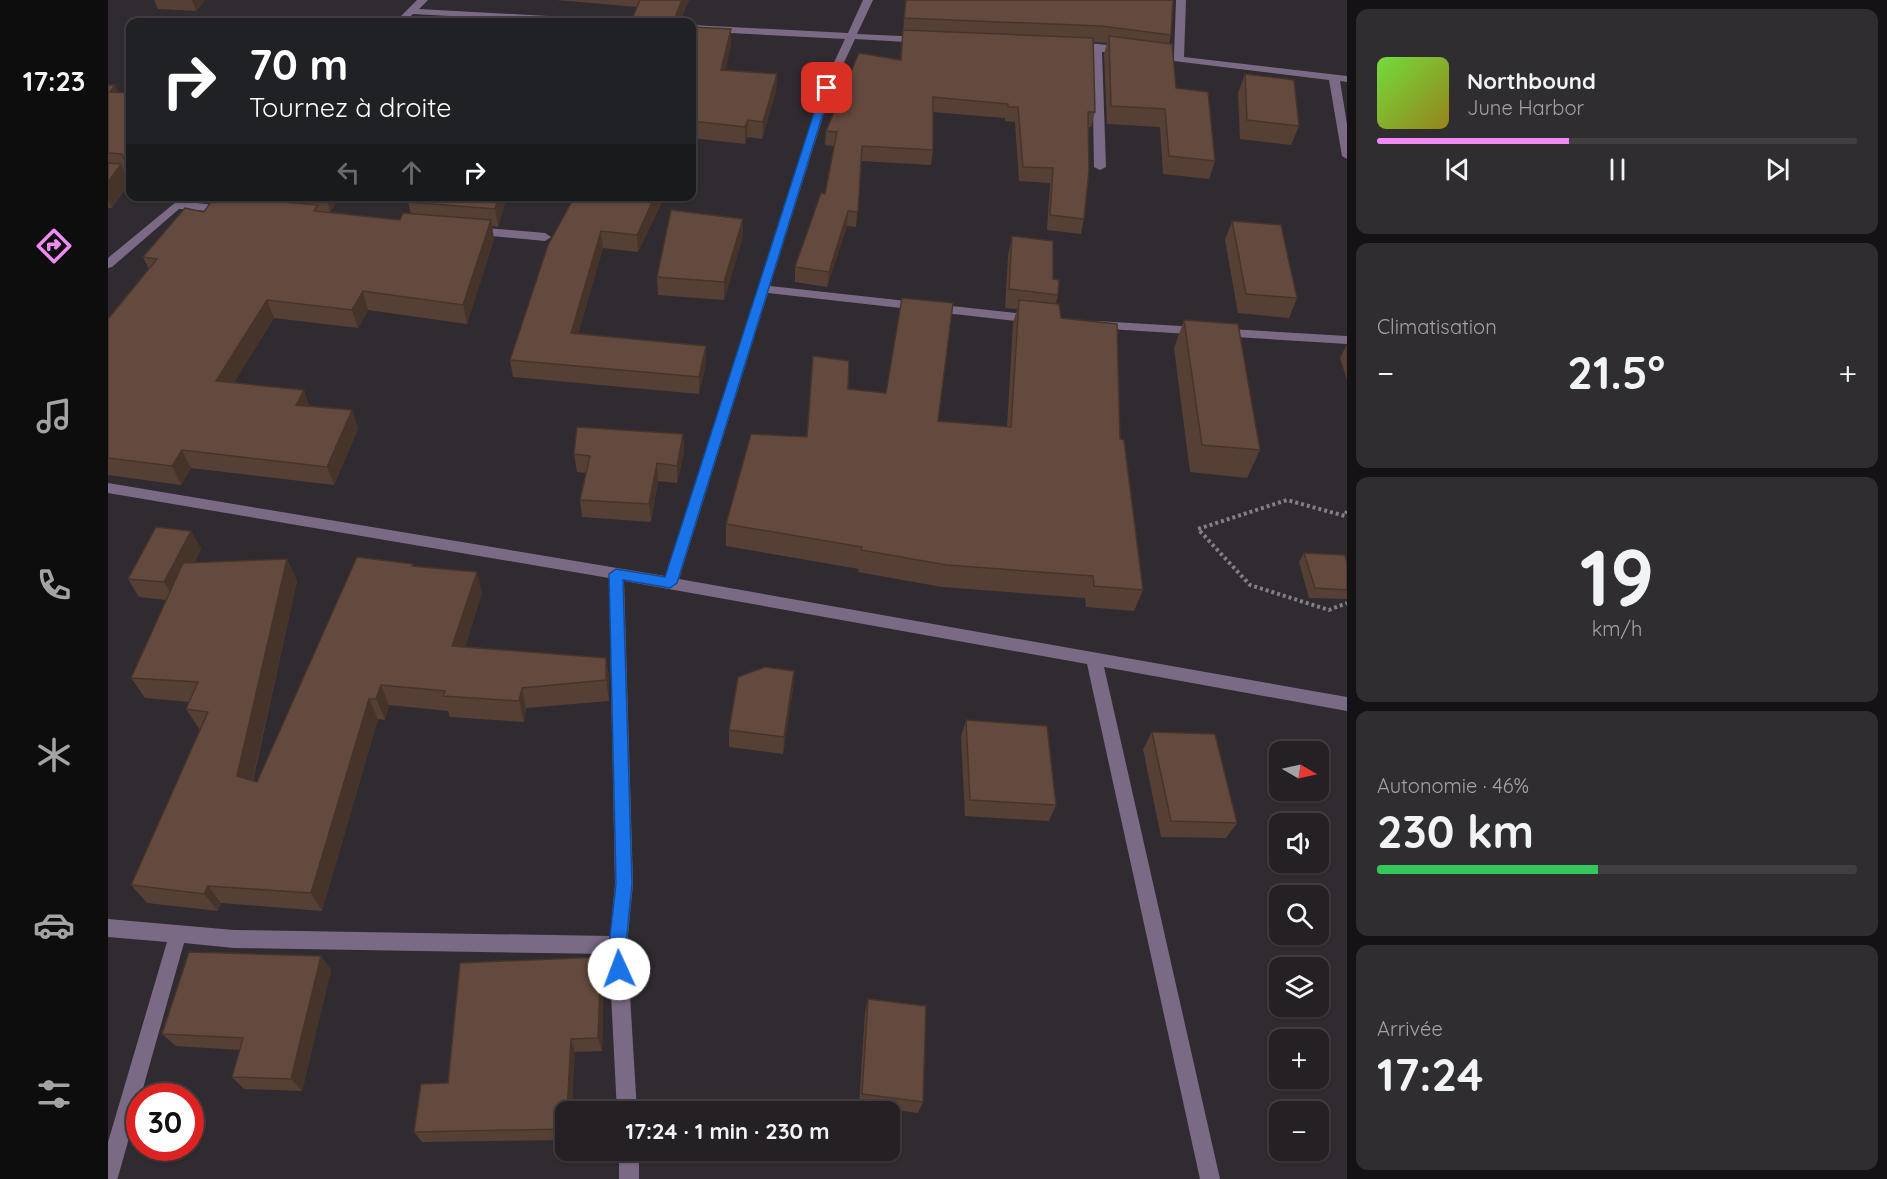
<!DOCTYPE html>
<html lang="fr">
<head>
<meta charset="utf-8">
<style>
	:root { --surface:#242024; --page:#302d31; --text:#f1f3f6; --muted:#a3a3a6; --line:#413e41; --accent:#f18af4 }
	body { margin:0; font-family:Quicksand,sans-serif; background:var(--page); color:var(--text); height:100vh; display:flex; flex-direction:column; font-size:22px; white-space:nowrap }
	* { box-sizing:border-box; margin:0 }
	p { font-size:20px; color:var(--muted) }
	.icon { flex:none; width:33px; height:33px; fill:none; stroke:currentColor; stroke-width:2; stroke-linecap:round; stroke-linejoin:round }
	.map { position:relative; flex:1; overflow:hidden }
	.drawer { display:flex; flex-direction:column; gap:9px; padding:9px; background:#141214; width:540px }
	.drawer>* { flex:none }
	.top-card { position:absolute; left:18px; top:18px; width:570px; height:183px; border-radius:12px; box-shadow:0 2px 4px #0004,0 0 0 2px var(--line); background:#202124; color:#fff; overflow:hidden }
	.needle { width:39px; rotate:99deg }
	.tools { position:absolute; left:1161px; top:741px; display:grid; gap:12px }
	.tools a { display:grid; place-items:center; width:60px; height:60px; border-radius:12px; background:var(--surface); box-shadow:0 2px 4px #0004,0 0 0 2px var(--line); font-size:30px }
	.speed { position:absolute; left:18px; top:1083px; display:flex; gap:12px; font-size:30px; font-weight:700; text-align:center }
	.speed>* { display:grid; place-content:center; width:78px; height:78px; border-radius:50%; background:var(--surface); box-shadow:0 2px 4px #0004,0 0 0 2px var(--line); line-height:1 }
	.speed .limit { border:9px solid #d22; background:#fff; color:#111 }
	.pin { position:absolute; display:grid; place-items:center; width:51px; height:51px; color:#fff; margin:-26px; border-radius:12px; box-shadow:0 3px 9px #0006 }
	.me { position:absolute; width:66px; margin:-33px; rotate:358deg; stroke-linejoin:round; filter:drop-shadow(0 0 4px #0008) }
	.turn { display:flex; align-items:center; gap:21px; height:126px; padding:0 24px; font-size:27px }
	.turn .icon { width:78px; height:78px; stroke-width:2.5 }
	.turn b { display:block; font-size:42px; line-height:51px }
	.lanes { display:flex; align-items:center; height:57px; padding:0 24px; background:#0003; justify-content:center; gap:30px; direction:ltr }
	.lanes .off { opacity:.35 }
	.big { font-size:45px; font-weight:800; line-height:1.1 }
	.drawer .tile { flex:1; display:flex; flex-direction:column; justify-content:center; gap:9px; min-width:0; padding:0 21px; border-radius:12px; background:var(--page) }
	.drawer .dial { align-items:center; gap:0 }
	.dial b { font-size:78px; line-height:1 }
	.song { display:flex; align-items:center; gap:18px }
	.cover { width:72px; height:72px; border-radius:9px; background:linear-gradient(135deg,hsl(100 70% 55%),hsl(50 70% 35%)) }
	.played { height:6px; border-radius:3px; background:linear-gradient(90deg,var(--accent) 40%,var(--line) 40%) }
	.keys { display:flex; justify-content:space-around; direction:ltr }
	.heat { display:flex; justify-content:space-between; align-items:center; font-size:33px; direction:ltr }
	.charge { height:9px; border-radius:4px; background:linear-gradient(90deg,#34c759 46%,var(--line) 0) }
	.trip { position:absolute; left:447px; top:1101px; width:345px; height:60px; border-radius:12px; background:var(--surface); box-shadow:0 2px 4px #0004,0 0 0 2px var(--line); font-weight:800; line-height:60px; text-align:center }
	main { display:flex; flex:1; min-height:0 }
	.dock { display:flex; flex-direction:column; width:108px; justify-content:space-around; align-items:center; background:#0e0d0e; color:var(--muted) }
	.dock .icon { width:42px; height:42px }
	.dock .selected { color:var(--accent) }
	.dock b { font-size:27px; color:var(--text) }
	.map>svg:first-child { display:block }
</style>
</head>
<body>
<main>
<nav class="dock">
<b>17:23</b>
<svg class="icon selected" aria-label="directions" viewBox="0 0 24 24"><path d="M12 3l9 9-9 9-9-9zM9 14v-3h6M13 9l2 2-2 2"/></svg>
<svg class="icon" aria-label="music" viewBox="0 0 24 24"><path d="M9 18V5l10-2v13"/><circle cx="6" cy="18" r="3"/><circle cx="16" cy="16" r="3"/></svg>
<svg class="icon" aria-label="phone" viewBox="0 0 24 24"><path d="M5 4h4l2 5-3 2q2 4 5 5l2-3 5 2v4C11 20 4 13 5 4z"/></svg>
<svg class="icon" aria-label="climate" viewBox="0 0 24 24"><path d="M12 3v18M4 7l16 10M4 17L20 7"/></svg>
<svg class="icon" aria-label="car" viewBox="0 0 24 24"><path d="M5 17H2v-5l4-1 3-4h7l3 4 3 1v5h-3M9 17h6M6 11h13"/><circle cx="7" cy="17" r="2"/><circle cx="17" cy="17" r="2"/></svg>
<svg class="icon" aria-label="filters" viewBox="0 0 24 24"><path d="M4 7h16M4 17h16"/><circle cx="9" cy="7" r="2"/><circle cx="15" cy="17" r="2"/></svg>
</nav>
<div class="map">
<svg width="1239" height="1179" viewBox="0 0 1239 1179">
	<rect width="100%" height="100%" fill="#302b30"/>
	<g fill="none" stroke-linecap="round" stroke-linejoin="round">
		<path stroke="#837f83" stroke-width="4" stroke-dasharray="3 3" stroke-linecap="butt" d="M1239,511l-2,5 -58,-16 -89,29 52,56 79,25 18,-7"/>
		<path fill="#7b6a85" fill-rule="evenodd" d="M309,0h11l-9,9 183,10 5,3h-46l-148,-8 -9,8h-9z
			M755,0h10l-16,34 66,3 5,3 -5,3 -68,-4 -23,49 -62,198 264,29 6,4 -6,4 -266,-30 -89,286 668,118v14l-243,-44 116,512h-20l-113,-515 -463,-83 9,303 -6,61 10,167h-20l-8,-158 -375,-6 -50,-5 -66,234 -1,2h-9v-37l59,-200 -59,-5v-18l126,11 376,6 5,-52 -6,-306 -501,-85v-10l557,93 157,-488 23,-49 -153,-8v-6l156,8z
			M1068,0h10l-2,57 163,19v6l-7,-1 7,43v35l-5,-3 -13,-76 -180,-22v-4l25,2z
			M965,43c15,1 44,0 56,8l-5,3 -22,-2 4,115 -6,3 -6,-3 -2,-116 -22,-3 -2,-2z
			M0,173l22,2v6l-22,-2z
			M74,197l4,1v4l40,4 6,3 -6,3 -47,-3 -67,58 -4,1v-10z
			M366,227l71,6 6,4 -6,4 -75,-7 -2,-3z
			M989,321l250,15v8l-254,-16 -2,-3 2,-3z
			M511,1150h20v29h-20z"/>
	</g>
	<path fill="#564035" d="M46,0h51l-9,11 -38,-2z
		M448,0h133l-9,22h-49l6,-15z
		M798,0l265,35 -2,9 7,44 39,73 -6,18 -46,-5 -3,-47 -53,-3 -3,-70 3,-11 -14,-1 2,70 -4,15h-3l-4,92 -3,15 -34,-4 3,-47 -31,-2 -4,-59 -10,-1v-3l-72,-6v38l-2,15 -70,-4 -5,66 -9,-1 -20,61 -32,-5v-15l30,-73 9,-48 -9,-1 1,-14 74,-71z
		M584,27l39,2v17l-6,24 52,4 -1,17 -14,48 -15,-2 -2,7 -53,-6z
		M1137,74l54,52 -8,19 -51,-6 -2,-46z
		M0,85l10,8h12v81v-1l-6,-1 5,11 -17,25h-4z
		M119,196h113l-10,16 70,8 11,-7 -3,-11 2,-6h97l-9,31 -6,-1 2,13 -27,85 -99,-14 -10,18 -84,-10 -40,64 76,24 42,4 6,19 -24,56 -143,-17 -10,17 -73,-10v-156l41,-50 -6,-12 61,-45 24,-15z
		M467,196h88v4l-25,52 -35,-4 -25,86 128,29 -7,31 -186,-17 -3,-17z
		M1124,221l65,77 -8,20 -51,-5 -13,-73z
		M635,236l-19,64 -66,-5 -1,-18z
		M904,236l41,43 5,16 -2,9 5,14 59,121 23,151 -9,21 -48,-4 -1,-9 -143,-11 -84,-15 1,-3 -133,-23v-22l81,-87 41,-48 90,32 69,6 6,-104 4,-14 -12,-1 3,-52z
		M1076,320l76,130 -13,28 -57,-6 -16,-124z
		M1239,344v36l-7,-22z
		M575,434l1,18 -7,31 -19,-2 -7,41 -69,-5 -2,-17 6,-27 -9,-1 -3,-18z
		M83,531l10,18 -7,14 93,-4 10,22 -44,200 4,1 157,-216 68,27 -17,54 141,11 3,20v23l-83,7 -2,14 -74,-5 -2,-6 -59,-6 -4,15 -7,-1 -56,192 -101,-8 -3,8 -71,-8 -16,-18 69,-155 -14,-21 4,-7 -45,-4 -14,-20 35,-78 -27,-3 -11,-18z
		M1196,553l43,10v36l-38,-1 -10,-36z
		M686,671l-1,17 -10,66 -54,-7v-17z
		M858,720l90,85 -7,16 -84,-5 -4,-79z
		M1044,732l85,91 -11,15 -65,-1 -18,-88z
		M213,956l10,14 -29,121 -58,-2 -12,-12 8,-27 -64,-4 -14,-12z
		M493,957l3,14 -2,80 -27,1 -9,60v28l-144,2 -8,-10 34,-49z
		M760,999l55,103 -5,11 -59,-8 6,-93z"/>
	<path fill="#46342b" d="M84,0h13l-9,11z
		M574,0h7l-9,22h-7z
		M623,29v17l-9,40 -1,-16z
		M669,74l-1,17 -14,48 1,-17z
		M7,85l8,19 -13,-12z
		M640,120l-1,17 -2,7v-17z
		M22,150v24l-6,-15z
		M13,164l8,19 -17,25 -4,-8v-18z
		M218,196h14l-10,16z
		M391,196h8l-9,31 -3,-18z
		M547,196h8v4l-25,52 -1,-17z
		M740,211l-1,15 -20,61 2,-15z
		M635,219v17l-19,64v-18z
		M383,220l3,19 -27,85 -4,-19z
		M493,231l2,17 -30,103 -2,-18z
		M255,291l5,19 -10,18 -6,-18z
		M159,300l7,18 -50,81 -8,-18z
		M598,346v17l-7,31v-17z
		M196,390l6,18 -14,-3z
		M244,410l6,19 -24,56 -7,-18z
		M575,434l1,18 -7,31v-17z
		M74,450l9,18 -10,17 -9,-19z
		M549,463l1,18 -7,41 -2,-18z
		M83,531l10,18 -26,51 -11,-18z
		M179,559l10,22 -48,214 -12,-19z
		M369,572l5,21 -23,74 -7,-21z
		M498,658l3,20v23l-3,-21z
		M686,671l-1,17 -10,66 1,-17z
		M273,685l8,20 -4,15 -9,-21z
		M414,688l4,20 -2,14 -5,-21z
		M261,699l9,20 -56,192 -11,-18z
		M100,886l13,17 -3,8 -14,-17z
		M213,956l10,14 -29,121 -11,-12z
		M493,957l3,14 -2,80 -4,-13z
		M463,1039l4,13 -3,60h-5z"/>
	<path fill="#644a3e" stroke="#46342b" stroke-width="1.5" d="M532,0h42l-9,22h-42z
		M798,0h267l-2,35 -70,-9 -197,-8z
		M584,27l39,2 -10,41 56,4 -14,48 -15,-2 -3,7 -53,-6z
		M795,30l190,8 2,74h-7l1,58 -5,49 -34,-4 3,-47 -30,-1 -5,-60h-10v-3l-75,-7v53l-71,-4 -4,66 -10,-1 -19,61 -34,-5 26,-74 4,1 12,-62 -11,-1 33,-78 42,7z
		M1001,36l63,8 4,44 32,4 7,69 -46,-5 -4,-47 -54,-3z
		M1137,74l49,6 5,46 -52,-6z
		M0,85h7l-5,7 20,1v57l-6,9 -2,-5 -14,-1z
		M0,163l13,1 -13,18z
		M107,196l103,9 -4,6 86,9 3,-7 88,7 -28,85 -100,-14 -11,19 -85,-10 -51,81 88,9 -8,15 56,5 -25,57 -145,-17 -10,16 -64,-8v-139l49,-60 -14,-2 42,-49 19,4z
		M302,196h89l-4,13 -87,-7z
		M467,196h80l-18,39 -36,-4 -30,102 135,13 -7,31 -189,-17 38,-115z
		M563,210l72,9 -19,63 -67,-5z
		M1124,221l49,4 16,73 -51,-4z
		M904,236l41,5v38l6,1 -1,15 -49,-6z
		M794,298l51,5 -15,118 73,6 8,-127 40,4 2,14 56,6 3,115 4,1 19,150 -49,-4 -1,-10 -146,-11 -86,-15 1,-3 -136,-23 25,-90 56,3 6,-81 36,5 -1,28 38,4z
		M1076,320l54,4 22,126 -58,-5z
		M469,427l106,7 -6,32 -20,-3 -8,41 -69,-4 10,-44 -16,-2z
		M48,527l35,4 -27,51 -36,-3z
		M1196,553l41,2 2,8v27l-32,-2z
		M249,557l56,7 -1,2 65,6 -25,74 154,12v22l-84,8 -3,13 -76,-5 2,-5 -64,-6 -5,14h-7l-58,194 -103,-7 -4,8 -73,-9 77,-173 -22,-3 12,-27 -67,-4 52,-115 104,-4 -50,217 20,6z
		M657,667l29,4 -10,66 -55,-7 9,-53z
		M858,720l81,6 9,79 -86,-5z
		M1044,732l63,2 22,89 -66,-2z
		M81,952l132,4 -30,123 -59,-2 11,-39 -81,-4z
		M493,957l-3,81 -27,1 -4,73h-1v17l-152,3 7,-48 27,-1 12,-120z
		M760,999l58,7 -3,96 -61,-8z"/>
	<path fill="#1a73e8" stroke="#114b97" stroke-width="1.5" d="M719,85l4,3 -154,495 -7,5 -47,-8 9,304 -6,61 2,24 -3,6 -6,2 -6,-2 -4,-30 7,-61 -7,-310 7,-5 49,8 157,-489z"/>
</svg>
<div class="tools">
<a><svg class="needle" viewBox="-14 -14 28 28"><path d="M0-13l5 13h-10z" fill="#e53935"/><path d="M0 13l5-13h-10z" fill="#a3a3a6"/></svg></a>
<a><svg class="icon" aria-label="sound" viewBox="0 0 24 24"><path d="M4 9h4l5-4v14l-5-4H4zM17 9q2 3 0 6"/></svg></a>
<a><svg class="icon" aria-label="search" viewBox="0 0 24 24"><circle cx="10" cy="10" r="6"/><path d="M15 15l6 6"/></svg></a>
<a><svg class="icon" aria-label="layers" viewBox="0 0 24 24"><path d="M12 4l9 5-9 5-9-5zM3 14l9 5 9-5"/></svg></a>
<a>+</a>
<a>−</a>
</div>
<div class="speed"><div class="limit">30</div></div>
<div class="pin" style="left:719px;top:88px;background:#d93025"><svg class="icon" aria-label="arrive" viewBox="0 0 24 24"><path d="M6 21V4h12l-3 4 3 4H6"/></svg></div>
<svg class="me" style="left:511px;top:969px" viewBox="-20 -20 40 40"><circle r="19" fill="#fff"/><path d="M0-13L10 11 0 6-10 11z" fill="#1a73e8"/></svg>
<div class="trip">17:24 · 1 min · 230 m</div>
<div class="top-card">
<div class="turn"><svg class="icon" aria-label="right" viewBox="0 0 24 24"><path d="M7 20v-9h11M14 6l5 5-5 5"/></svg><div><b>70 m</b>Tournez à droite</div></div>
<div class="lanes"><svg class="icon off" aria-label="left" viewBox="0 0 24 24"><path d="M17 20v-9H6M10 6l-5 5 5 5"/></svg><svg class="icon off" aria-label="ahead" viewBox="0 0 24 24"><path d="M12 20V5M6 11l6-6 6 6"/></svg><svg class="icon" aria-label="right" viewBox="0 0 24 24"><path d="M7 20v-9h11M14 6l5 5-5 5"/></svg></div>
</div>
</div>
<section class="drawer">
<div class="tile">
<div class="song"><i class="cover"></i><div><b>Northbound</b><p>June Harbor</p></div></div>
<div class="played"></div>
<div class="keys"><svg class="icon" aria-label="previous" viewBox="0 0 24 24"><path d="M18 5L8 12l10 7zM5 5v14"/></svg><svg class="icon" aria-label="pause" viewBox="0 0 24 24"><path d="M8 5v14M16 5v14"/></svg><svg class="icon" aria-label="next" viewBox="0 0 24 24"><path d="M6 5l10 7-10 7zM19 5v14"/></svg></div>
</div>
<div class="tile"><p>Climatisation</p>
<div class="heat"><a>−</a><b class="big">21.5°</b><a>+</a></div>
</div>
<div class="tile dial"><b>19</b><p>km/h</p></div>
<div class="tile"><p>Autonomie · 46%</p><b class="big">230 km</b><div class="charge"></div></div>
<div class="tile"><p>Arrivée</p><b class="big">17:24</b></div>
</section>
</main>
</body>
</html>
